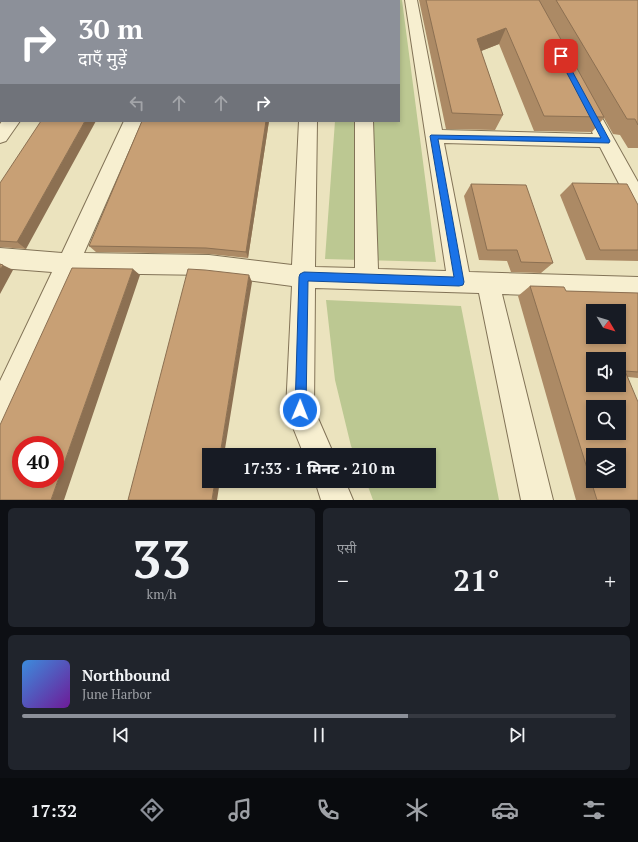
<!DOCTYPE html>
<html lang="hi">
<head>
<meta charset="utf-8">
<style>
	:root { --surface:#171b24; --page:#20242c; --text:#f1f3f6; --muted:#9ea1a6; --line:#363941; --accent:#8c9099 }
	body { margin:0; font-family:"PT Serif","Noto Sans Devanagari",serif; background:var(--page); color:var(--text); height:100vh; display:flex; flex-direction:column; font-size:15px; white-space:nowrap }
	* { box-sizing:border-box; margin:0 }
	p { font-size:13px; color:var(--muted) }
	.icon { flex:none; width:22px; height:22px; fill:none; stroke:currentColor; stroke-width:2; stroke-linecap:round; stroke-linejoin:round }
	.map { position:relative; height:500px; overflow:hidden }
	.sheet { display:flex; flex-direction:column; gap:8px; padding:8px; background:#0d0f14; flex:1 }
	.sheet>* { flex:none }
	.guide { position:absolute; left:0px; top:0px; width:400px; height:122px; box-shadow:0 2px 6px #0003; background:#8c9099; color:#fff; overflow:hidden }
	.needle { width:26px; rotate:128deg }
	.controls { position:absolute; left:586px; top:304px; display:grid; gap:8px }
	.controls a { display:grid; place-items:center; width:40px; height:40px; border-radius:0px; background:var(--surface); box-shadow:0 2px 6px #0003; font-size:20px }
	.speed { position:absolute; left:12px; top:436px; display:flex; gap:8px; font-size:20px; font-weight:700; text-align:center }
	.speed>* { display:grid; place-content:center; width:52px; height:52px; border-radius:50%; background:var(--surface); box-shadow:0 2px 6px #0003; line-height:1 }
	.speed .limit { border:6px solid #d22; background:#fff; color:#111 }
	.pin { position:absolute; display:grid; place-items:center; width:34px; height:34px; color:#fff; margin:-17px; border-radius:8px; box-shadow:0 2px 6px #0006 }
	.me { position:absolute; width:44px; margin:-22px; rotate:1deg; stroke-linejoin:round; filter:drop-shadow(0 0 3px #0008) }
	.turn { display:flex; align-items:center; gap:14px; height:84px; padding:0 12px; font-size:18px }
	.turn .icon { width:52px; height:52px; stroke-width:2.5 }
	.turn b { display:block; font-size:28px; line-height:34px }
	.lanes { display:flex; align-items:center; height:38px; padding:0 12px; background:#0003; justify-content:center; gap:20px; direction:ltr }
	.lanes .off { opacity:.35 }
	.big { font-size:30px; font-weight:800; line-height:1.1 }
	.sheet .tile { flex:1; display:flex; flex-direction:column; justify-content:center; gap:6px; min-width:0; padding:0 14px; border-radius:6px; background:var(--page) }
	.sheet .dial { align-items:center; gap:0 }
	.dial b { font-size:52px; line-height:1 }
	.song { display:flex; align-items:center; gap:12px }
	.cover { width:48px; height:48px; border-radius:6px; background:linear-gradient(135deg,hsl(210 70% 55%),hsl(280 70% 35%)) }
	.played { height:4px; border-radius:2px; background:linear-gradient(90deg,var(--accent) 65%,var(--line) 65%) }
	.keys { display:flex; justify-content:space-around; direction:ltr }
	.heat { display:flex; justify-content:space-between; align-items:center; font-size:22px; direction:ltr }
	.sheet .tiles { flex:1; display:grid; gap:8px; grid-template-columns:1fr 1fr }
	.tile:last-child { grid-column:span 2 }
	.trip { position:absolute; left:202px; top:448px; width:234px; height:40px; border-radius:0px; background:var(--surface); box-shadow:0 2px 6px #0003; font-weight:800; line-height:40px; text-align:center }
	.dock { display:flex; height:64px; justify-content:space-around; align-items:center; background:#090b0e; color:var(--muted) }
	.dock .icon { width:28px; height:28px }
	.dock .current { color:var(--accent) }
	.dock b { font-size:18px; color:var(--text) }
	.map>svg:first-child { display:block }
</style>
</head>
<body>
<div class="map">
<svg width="638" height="500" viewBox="0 0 638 500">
	<rect width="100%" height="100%" fill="#ebe3be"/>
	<path fill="#bcc892" d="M352,0h50l34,262 -111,-3 10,-138h64v-120z
		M326,300l135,6 38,194h-126l-7,-19h63v-26h-74l-4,-9 -16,-66z"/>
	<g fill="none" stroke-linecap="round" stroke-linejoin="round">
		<g stroke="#827357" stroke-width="2">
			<path id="minor" d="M171,0h13v1h-13z
				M360,0h12v1h-12z
				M405,0h12l25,130 151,4 -18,-36 2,-4 6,-1 6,1 2,4 47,84v27l-7,-2 -31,-60 -156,-4 25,129 169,5v22l-136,-5 51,206h-32l-42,-207 -164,-5 -1,121 20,46h-30l-18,-45 6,-124 -83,-11 -134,-2 -65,149 -10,4v-45l52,-109 -52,-4v-20l62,5 62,-132h18l-58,132 125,2 83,10 7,-144h18l-2,146 40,1v-147h18l5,148 68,2z
				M2,121h18l-14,20 -6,2v-19z
				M315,481h30l8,19h-32z"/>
		</g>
		<use href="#minor" fill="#f7efd0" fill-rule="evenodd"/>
	</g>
	<path fill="#ac8a65" d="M419,0h219v148h-10l-8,-13 -7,-1 -9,-16 -12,14 -58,-1 -35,-87 -18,7 22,64 -8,15 -49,-1z
		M142,121h127l-21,137 -39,-4 -113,-2 -7,-6z
		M0,183l26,66 -26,-2z
		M572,183l66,22v56l-52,-1 -26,-65z
		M471,184l82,79 -12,10 -30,-1 -4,-11 -28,-1 -15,-64z
		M530,286l36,5 72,2v85l-10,-1 10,123h-62l-58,-204z"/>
	<path fill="#8c7052" d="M61,0h22l-1,1h-22z
		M154,0h5l1,1h-6z
		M506,28l-7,16 -28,11 6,-16z
		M1,73v34l-1,2v-35z
		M85,121h11l-70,128 -9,-7z
		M266,121h3l-21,137 -2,-6z
		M3,265l10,5 -13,24v-25z
		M133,269l7,6 -76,225h-13z
		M249,275l3,7 -28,173h-4z
		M215,481h5l-3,19h-5z"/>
	<path fill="#c8a075" stroke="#8c7052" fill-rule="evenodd" d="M0,0h61l-1,1h-59v72l-1,1z
		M121,0h33v1h-34z
		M193,0h92v1h-93z
		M426,0h113l65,117 -60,-1 -38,-88 -29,11 26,76 -51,-2z
		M556,0h82v125l-3,-6h-8z
		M41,121h44l-68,121 -17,-1v-58z
		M142,121h124l-20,131 -40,-4 -117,-2z
		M572,183l55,1 11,21v45h-38z
		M471,184l55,1 27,78 -32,-1 -4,-12h-30z
		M0,264l3,1 -3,4z
		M72,268l61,1 -82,231h-51v-75zM21,445h34v34h-34z
		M188,269l17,1 44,5 -29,180h-11v26h6l-3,19h-84z
		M530,286l34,1 2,4 72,2v79l-13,-1 13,31v98h-41zM593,311h26v26h-26zM593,359h26v26h-26zM593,407h26v26h-26zM593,455h26v26h-26z"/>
	<path fill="#1a73e8" stroke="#114b97" d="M559,55l5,1 46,85 -1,2 -171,-4 26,143 -1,3 -4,1 -151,-5 -2,129 -2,4 -4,2 -4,-2 -1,-4 4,-133 1,-3 4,-2 150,5 -24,-141 1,-1 170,3 -43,-82z"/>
</svg>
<div class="controls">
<a><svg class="needle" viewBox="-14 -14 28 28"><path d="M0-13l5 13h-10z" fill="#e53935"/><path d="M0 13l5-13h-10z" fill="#9ea1a6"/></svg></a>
<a><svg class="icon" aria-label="sound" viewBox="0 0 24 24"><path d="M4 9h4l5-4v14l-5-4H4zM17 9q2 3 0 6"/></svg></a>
<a><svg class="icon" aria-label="search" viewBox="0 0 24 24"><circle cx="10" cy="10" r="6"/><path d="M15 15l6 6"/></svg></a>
<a><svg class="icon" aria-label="layers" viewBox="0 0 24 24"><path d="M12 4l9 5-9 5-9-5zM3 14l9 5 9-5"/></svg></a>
</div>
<div class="speed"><div class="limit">40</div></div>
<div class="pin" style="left:561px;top:56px;background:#d93025"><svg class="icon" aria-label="arrive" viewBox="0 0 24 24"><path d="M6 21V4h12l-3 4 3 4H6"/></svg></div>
<svg class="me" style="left:300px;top:410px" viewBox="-20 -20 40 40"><circle r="17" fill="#1a73e8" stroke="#fff" stroke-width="3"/><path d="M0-11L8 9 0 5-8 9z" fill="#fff"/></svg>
<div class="trip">17:33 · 1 मिनट · 210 m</div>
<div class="guide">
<div class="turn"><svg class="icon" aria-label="right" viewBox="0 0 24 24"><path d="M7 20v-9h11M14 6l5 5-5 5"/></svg><div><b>30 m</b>दाएँ मुड़ें</div></div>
<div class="lanes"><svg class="icon off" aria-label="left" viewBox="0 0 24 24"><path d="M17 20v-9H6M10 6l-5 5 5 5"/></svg><svg class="icon off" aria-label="ahead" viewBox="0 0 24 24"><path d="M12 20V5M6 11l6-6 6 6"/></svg><svg class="icon off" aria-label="ahead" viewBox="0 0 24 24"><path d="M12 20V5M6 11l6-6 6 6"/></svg><svg class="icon" aria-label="right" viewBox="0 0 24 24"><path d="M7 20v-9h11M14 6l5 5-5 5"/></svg></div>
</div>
</div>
<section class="sheet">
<div class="tiles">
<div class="tile dial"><b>33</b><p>km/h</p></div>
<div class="tile"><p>एसी</p>
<div class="heat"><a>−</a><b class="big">21°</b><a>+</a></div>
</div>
<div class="tile">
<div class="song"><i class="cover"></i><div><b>Northbound</b><p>June Harbor</p></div></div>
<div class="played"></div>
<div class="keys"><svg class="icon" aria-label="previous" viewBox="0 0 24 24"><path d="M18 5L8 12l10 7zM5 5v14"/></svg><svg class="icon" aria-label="pause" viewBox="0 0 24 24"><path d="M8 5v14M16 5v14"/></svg><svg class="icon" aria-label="next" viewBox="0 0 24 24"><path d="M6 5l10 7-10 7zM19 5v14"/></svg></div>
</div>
</div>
</section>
<nav class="dock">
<b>17:32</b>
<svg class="icon current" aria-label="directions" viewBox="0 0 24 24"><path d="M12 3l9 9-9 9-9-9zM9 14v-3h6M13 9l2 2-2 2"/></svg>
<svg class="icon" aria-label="music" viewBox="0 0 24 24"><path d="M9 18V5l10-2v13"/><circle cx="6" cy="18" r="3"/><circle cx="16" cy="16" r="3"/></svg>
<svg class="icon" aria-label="phone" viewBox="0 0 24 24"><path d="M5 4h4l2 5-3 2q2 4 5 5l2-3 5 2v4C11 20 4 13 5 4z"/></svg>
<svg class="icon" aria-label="climate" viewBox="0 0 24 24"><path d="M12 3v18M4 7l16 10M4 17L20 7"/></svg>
<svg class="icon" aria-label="car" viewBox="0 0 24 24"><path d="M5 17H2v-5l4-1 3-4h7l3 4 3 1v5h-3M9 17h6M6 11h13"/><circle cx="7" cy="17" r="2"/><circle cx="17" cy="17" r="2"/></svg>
<svg class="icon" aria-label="filters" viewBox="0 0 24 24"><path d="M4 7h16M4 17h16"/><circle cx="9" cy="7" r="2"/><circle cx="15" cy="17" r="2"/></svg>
</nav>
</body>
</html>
